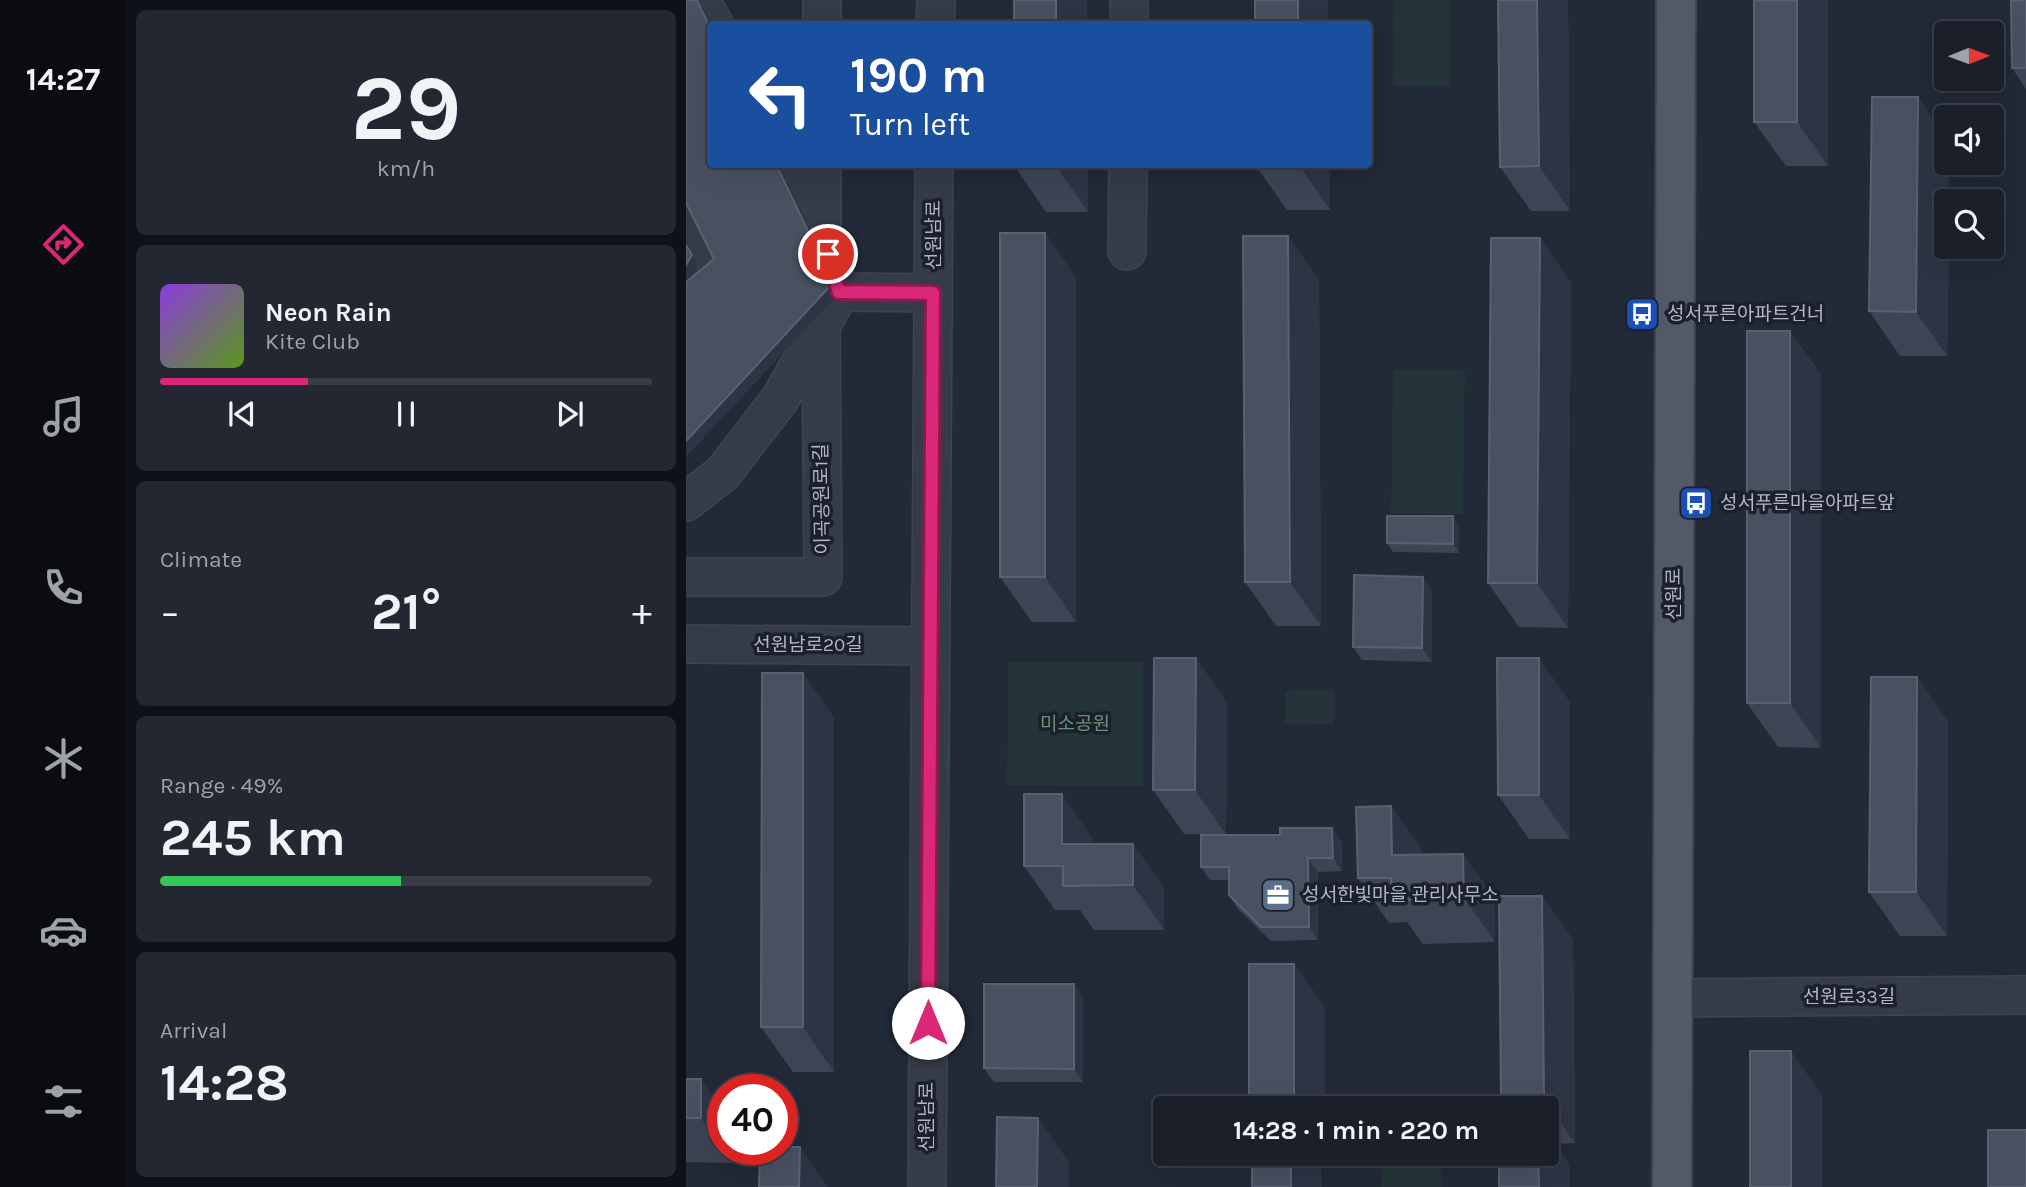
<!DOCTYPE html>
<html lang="en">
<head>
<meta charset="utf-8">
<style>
	:root { --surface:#1a1f29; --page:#232731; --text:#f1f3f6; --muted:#9fa2a8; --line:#383d46; --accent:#db2777 }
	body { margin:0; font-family:Karla,"Noto Sans KR",sans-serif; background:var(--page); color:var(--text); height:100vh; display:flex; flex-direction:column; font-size:26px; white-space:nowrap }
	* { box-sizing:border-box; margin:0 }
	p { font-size:23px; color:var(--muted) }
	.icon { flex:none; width:38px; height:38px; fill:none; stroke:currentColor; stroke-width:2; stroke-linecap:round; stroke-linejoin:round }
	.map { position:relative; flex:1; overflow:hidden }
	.sheet { display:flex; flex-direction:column; gap:10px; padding:10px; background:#0e1117; width:560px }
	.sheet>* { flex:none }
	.banner { position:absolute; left:21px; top:21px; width:665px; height:147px; border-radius:7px; box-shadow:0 7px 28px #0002,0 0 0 2px var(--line); background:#1a4fa0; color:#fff; overflow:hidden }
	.needle { width:46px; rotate:89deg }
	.tools { position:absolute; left:1248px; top:21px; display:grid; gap:14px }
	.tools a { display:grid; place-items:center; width:70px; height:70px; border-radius:7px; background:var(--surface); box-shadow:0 7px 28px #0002,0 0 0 2px var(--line); font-size:35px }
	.speed { position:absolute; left:21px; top:1074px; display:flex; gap:14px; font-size:35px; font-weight:700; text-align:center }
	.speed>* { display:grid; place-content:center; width:91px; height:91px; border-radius:50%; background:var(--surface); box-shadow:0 7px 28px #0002,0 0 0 2px var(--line); line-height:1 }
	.speed .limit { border:10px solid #d22; background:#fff; color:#111 }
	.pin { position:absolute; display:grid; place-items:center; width:60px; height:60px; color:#fff; margin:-30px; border:4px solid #fff; border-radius:50%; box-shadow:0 2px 7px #0007 }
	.me { position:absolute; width:77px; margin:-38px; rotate:0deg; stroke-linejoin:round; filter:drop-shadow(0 0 5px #0008) }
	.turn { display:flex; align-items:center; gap:24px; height:147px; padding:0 28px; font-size:32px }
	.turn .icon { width:91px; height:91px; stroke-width:2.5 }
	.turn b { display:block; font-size:49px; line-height:60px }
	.big { font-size:52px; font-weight:700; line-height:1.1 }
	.sheet .widget { flex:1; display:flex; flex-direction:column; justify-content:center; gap:10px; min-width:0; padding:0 24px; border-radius:10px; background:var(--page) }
	.sheet .dial { align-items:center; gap:0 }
	.dial b { font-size:91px; line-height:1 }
	.song { display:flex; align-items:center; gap:21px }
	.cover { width:84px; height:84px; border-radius:10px; background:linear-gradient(135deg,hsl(270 70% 55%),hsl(90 70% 35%)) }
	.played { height:7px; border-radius:4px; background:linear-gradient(90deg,var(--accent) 30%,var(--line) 30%) }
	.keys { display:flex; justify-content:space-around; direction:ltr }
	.heat { display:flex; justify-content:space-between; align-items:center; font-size:38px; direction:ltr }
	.charge { height:10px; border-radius:5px; background:linear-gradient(90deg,#34c759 49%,var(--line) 0) }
	.trip { position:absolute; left:467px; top:1096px; width:406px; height:70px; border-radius:7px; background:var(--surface); box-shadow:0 7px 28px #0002,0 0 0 2px var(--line); font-weight:700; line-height:70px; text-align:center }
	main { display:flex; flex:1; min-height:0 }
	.dock { display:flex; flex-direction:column; width:126px; justify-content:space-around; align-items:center; background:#0a0c10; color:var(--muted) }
	.dock .icon { width:49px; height:49px }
	.dock .active { color:var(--accent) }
	.dock b { font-size:32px; color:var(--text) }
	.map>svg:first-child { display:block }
</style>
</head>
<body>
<main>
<nav class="dock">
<b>14:27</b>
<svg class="icon active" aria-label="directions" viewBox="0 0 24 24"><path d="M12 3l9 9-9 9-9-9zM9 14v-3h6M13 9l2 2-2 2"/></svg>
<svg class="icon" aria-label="music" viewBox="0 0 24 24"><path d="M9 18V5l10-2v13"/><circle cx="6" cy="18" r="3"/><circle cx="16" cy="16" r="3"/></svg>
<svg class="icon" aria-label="phone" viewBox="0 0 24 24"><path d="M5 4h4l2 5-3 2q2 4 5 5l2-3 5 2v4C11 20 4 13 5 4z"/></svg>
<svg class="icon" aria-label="climate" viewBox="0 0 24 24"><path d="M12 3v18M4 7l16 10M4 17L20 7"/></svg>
<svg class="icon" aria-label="car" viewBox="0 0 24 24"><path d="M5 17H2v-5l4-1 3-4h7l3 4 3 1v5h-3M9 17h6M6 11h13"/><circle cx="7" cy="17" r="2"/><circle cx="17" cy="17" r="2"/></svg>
<svg class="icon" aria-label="filters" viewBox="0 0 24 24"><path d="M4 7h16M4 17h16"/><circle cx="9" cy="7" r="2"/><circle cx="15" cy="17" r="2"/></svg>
</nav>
<section class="sheet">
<div class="widget dial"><b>29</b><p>km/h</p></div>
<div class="widget">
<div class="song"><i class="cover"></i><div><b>Neon Rain</b><p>Kite Club</p></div></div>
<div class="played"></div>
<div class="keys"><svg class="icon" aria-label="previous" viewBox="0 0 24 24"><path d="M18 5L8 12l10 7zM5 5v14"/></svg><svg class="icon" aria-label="pause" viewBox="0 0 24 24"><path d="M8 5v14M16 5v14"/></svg><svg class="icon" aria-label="next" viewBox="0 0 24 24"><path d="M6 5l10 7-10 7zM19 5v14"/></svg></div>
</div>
<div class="widget"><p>Climate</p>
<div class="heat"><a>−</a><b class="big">21°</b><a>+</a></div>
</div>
<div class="widget"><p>Range · 49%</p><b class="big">245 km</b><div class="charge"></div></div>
<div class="widget"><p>Arrival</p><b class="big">14:28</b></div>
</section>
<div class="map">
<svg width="1340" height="1187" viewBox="0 0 1340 1187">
	<rect width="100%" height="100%" fill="#222937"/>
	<path fill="#243438" d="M708,0h56l-1,87 -56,-1z
		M707,369l72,1 -2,144 -72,-1z
		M322,662h135v124l-136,-1z
		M648,689v35l-49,1v-35z
		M696,1153h60v34h-61z"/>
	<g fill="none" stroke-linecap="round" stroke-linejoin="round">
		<g stroke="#3f4451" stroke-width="40">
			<path id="minor" d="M15,0l13,24
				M136,24v-24
				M249,24l1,-24
				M443,24v-24
				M0,217l22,45 -22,21
				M136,230v-66
				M441,251l1,-87
				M154,292l93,1
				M0,502l37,-29 57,-74 60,-107 -18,-57 -37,-71
				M0,577h137l-2,-250
				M0,644l245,2
				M987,998l353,-3
				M241,1187l7,-1023"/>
		</g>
		<g stroke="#3f4451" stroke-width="42">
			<path id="major" d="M986,1187l4,-1187"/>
		</g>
		<use href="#minor" stroke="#353b47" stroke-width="37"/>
		<use href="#major" stroke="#535a67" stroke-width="38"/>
	</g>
	<path fill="#3d4555" d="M812,0h70l2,211h-39l-31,-44z
		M1068,0h74v166h-42l-32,-44z
		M1340,0v89l-14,-21z
		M1232,97l28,40v26h3v38h-3v46h3l-2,109h-47l-31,-45z
		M402,164v48h-42l-31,-45z
		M644,164v46h-43l-31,-44z
		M359,233l31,45v344h-44l-32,-45z
		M602,236l31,44 2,346h-45l-31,-44z
		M854,238l31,45 -3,345 -49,-1 -31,-44z
		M1104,331l31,44v373l-43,-1 -31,-44z
		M773,525v28l-66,-1 -6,-9z
		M737,577l9,14v71l-70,-2 -9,-13z
		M1231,677l31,45 -1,214h-47l-31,-44z
		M541,702l-1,133 -42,-1 -31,-44z
		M884,702v137h-41l-31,-44z
		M148,717v355h-41l-32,-45z
		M705,806l31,44v5l41,-1 31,44 1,44 -72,2 -16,-22 -18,1 -31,-45z
		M407,839v5h40l31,44v42h-70l-14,-20h-25l-31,-44z
		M656,841v30l-24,1v68l-47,1 -33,-32 -9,-14v-15h-19l-9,-13z
		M856,896l31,44 2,203 -20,1 14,20 1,23h-71l48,-34v-45h-40l-6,-9z
		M608,964l31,44v100h-69l-7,-11z
		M397,998v84h-89l-10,-14z
		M0,1079h15l22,31v40h9v13l-46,-1z"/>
	<path fill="#2d3444" d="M11,0h2l12,24 -1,4z
		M370,0h31v24h-31z
		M612,0h30v24h-30z
		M851,0h31l2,211 -31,-45z
		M1111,0h31v166l-31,-44z
		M1232,97l28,40v26h3v38h-3v46h3l-2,109 -31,-44z
		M90,164h2l62,128 -154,165v-16z
		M371,164h31v48l-31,-45z
		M613,164h31v46l-31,-45z
		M359,233l31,45v344l-31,-45z
		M602,236l31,44 2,346 -31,-44z
		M854,238l31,45 -3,345 -31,-45z
		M0,242l12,23 -10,17 -2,-3z
		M1104,331l31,44v373l-31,-45z
		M767,516l6,9v28l-6,-9z
		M737,577l9,14v71l-10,-14z
		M510,658l31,44 -1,133 -31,-45z
		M853,658l31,44v137l-31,-44z
		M117,673l31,44v355l-31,-45z
		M1231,677l31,45 -1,214 -31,-44z
		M376,794l31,45v47l-31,-42z
		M705,806l31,44 1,50 -31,-45z
		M646,828l10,13v30l-9,-13z
		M447,844l31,44v42l-31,-45z
		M777,854l31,44 1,44 -31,-44z
		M622,858l10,14v68l-9,-13z
		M856,896l31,44 2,203 -31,-44z
		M608,964l31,44v100h-24l-7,-11z
		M388,984l9,14v84l-9,-13z
		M1105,1051l31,44v92h-31z
		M15,1079l22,31v40l-22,-32z
		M352,1118l31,44v25h-32z
		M861,1132l22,32 1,23h-31l-1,-34h9z
		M114,1147l28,40h-29z
		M37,1150h9v13z
		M605,1153h24l6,10 1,24h-31z"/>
	<path fill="#495161" stroke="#596171" stroke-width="2" d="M0,0h11l13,28v136h66l57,119 -147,158v-159l28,-23 -28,-56z
		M328,0h42v24h-42z
		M569,0h43v24h-43z
		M812,0h39l2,166 -39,1z
		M1068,0h43v122h-43z
		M1325,0h15v68h-14z
		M1186,97h46l-2,215 -47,-1z
		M329,164h42v3h-42z
		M570,164h43v1l-43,1z
		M314,233h45v344h-45z
		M557,236h45l2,346h-45z
		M805,238h49l-3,345h-49z
		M0,245l6,10 -6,10z
		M1061,331h43v372h-43z
		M701,516h66v28l-66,-1z
		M668,575l69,2 -1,71 -69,-1z
		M468,658h42l-1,132h-42z
		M811,658h42v137h-41z
		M76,673h41v354h-42z
		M1185,677h46l-1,215h-47z
		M338,794h38v50h71v41l-70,1v-20h-39z
		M705,806l1,49 71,-1 1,44 -73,2v-22h-33l-2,-71z
		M594,828h52l1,30h-25l1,69h-48l-32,-32v-28h-28v-32h79z
		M813,896h43l2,203h-43z
		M563,964h45v133h-45z
		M298,984h90v85l-90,-1z
		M1064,1051h41v136h-41z
		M0,1079h15v39h-15z
		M311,1117l41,1 -1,69h-41z
		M1302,1130h38v57h-38z
		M96,1147h18l-1,40h-40l1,-37h22z
		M566,1153h39v34h-39z
		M813,1153h39l1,34h-40z"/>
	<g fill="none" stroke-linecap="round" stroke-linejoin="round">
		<g stroke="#8e194d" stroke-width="18">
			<path id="route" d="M142,254l11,38 94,1 -5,730"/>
		</g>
		<use href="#route" stroke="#db2777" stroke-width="12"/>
	</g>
	<defs>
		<g id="bus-square" transform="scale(1.75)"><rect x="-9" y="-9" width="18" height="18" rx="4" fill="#1a4fb4" stroke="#1b202c"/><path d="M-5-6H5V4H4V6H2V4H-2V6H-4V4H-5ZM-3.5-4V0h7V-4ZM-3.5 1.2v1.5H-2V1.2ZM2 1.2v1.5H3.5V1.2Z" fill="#fff"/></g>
		<g id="office-square" transform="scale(1.75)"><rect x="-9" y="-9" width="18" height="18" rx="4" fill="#5c6f8a" stroke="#1b202c"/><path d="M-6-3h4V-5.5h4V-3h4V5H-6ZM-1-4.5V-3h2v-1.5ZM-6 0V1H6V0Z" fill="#fff"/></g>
	</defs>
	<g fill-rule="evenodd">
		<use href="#bus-square" x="956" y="314"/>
		<use href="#bus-square" x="1010" y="503"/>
		<use href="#office-square" x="592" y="895"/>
	</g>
	<g text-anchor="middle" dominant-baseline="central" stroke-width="7" stroke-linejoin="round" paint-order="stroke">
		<g font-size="19" fill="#b0b6c4" stroke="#1b202c">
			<text transform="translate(248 235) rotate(-90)">선원남로</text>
			<text transform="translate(136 499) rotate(-91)">이곡공원로1길</text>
			<text transform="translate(988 594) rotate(-90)">선원로</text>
			<text x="122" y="645">선원남로20길</text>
			<text x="1163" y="997">선원로33길</text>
			<text transform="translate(241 1117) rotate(-90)">선원남로</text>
		</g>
		<g font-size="19" fill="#b0b6c4" stroke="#1b202c" text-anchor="start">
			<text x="981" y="314">성서푸른아파트건너</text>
			<text x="1034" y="503">성서푸른마을아파트앞</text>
			<text x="616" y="895">성서한빛마을 관리사무소</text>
		</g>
		<g font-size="19" fill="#699376" stroke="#1b202c">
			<text x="389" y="724">미소공원</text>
		</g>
	</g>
</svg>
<div class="tools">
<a><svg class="needle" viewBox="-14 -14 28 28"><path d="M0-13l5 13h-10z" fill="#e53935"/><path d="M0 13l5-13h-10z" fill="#9fa2a8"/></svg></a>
<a><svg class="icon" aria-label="sound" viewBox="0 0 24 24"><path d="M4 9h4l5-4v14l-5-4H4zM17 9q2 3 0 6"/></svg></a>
<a><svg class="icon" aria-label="search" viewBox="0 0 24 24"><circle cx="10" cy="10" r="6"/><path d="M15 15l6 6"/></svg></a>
</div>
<div class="speed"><div class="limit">40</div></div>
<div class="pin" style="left:142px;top:254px;background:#d93025"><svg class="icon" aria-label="arrive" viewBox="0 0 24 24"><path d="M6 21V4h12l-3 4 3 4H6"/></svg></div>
<svg class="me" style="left:242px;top:1023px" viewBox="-20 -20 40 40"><circle r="19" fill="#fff"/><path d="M0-13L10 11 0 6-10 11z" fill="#db2777"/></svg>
<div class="trip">14:28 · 1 min · 220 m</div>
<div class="banner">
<div class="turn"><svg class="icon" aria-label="left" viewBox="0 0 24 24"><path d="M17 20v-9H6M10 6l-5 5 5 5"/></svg><div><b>190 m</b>Turn left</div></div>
</div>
</div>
</main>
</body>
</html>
